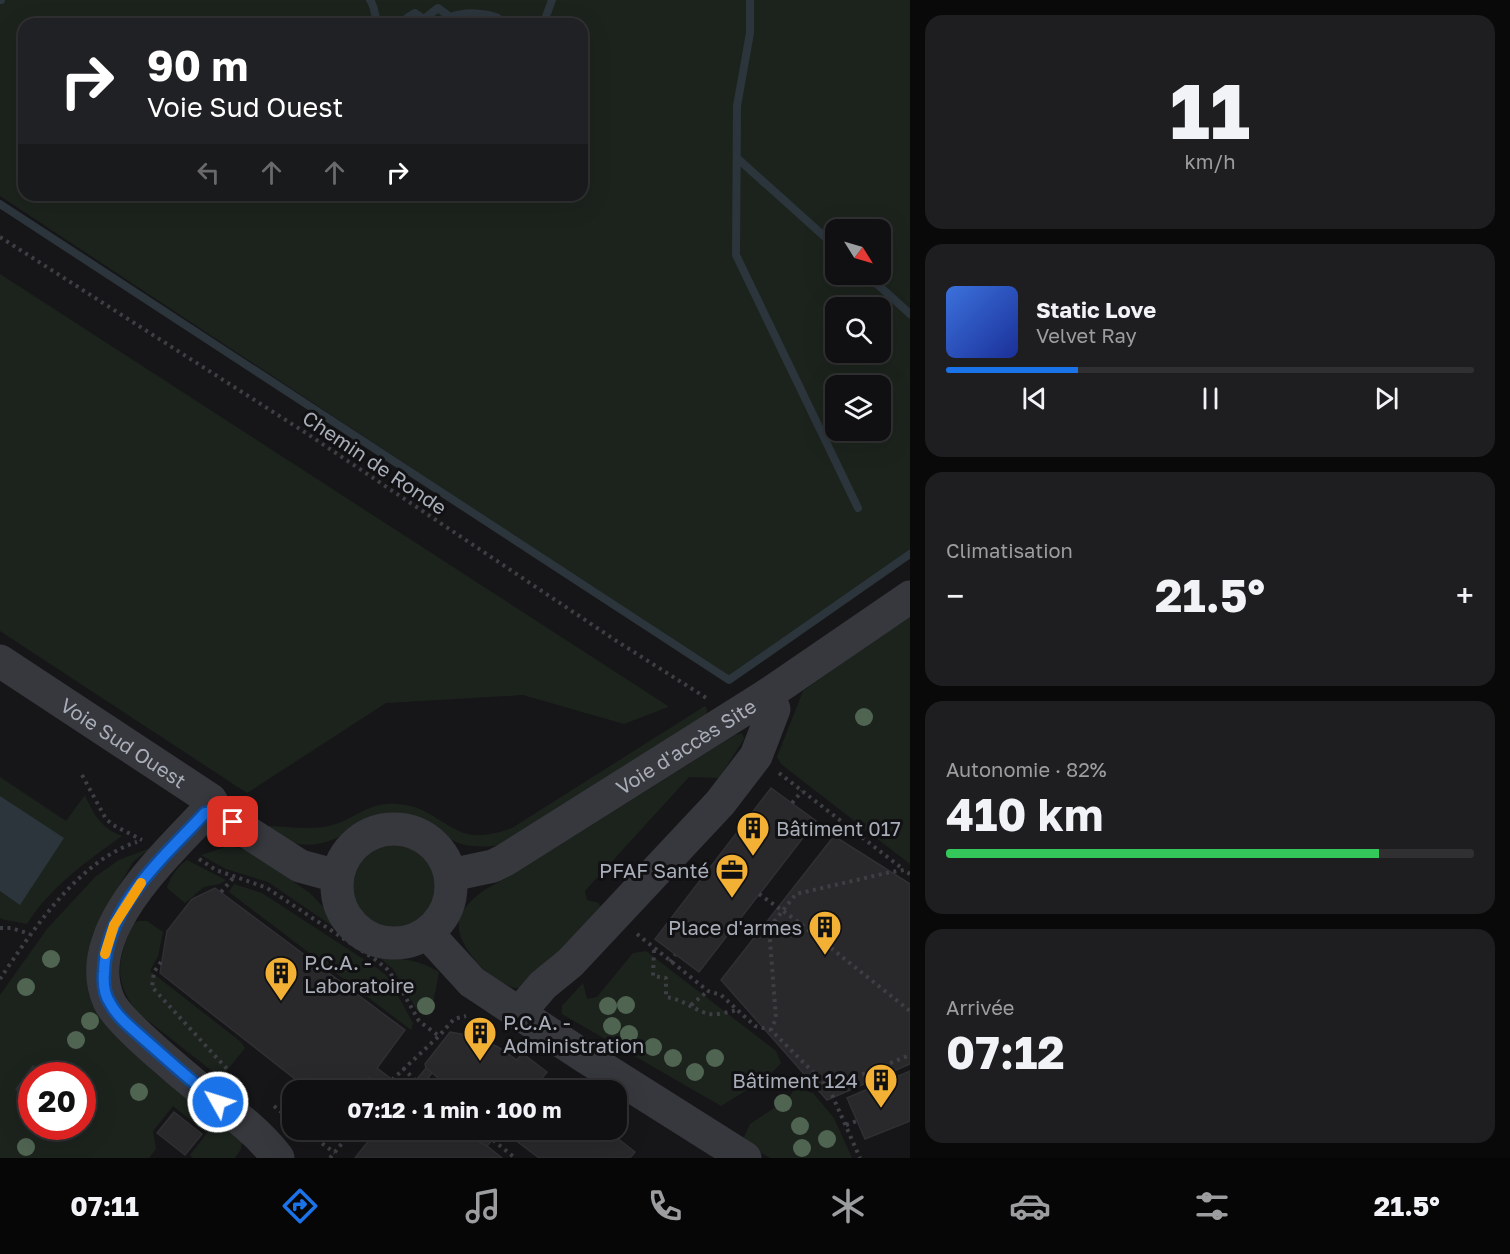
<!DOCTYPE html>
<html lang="fr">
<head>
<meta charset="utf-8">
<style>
	:root { --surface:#101012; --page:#1e1e20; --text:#f1f3f6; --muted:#9c9d9f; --line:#303032; --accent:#1a73e8 }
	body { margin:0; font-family:"Golos Text",sans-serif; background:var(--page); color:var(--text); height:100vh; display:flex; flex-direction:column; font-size:22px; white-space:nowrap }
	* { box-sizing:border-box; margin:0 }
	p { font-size:20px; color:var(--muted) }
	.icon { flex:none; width:33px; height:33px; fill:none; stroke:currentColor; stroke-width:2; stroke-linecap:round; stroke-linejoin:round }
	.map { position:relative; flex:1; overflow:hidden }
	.panel { display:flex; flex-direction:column; gap:15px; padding:15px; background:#09090a; width:600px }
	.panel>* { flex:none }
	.banner { position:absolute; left:18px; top:18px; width:570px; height:183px; border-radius:18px; box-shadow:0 6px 24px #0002,0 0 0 2px var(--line); background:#202124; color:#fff; overflow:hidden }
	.needle { width:39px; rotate:127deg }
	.buttons { position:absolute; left:825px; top:219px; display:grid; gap:12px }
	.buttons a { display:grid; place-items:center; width:66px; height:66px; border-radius:12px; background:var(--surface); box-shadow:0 6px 24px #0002,0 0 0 2px var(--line); font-size:30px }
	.speed { position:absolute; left:18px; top:1062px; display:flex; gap:12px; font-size:30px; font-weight:700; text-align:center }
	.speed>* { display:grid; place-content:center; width:78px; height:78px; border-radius:50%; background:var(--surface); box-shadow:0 6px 24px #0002,0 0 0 2px var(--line); line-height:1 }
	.speed .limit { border:9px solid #d22; background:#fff; color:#111 }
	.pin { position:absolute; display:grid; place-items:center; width:51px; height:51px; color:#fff; margin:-26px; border-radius:12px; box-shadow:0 3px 9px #0006 }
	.me { position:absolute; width:66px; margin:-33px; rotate:309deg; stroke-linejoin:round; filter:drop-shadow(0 0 4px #0008) }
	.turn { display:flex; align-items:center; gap:21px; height:126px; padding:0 30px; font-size:27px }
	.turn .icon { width:78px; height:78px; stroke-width:2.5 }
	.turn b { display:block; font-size:42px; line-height:51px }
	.lanes { display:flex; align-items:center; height:57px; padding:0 30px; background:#0003; justify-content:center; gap:30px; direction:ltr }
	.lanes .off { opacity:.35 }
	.big { font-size:45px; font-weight:700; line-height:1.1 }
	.panel .tile { flex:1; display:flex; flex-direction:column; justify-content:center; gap:9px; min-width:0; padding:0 21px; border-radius:18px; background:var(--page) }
	.panel .dial { align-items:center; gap:0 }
	.dial b { font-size:78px; line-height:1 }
	.song { display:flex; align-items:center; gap:18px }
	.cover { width:72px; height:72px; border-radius:9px; background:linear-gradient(135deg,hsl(220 70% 55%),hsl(230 70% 35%)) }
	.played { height:6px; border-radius:3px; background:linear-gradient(90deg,var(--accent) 25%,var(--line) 25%) }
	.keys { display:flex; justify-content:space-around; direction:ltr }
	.heat { display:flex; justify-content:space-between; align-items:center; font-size:33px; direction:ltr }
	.charge { height:9px; border-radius:4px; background:linear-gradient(90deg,#34c759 82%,var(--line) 0) }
	.trip { position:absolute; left:282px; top:1080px; width:345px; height:60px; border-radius:18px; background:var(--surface); box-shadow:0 6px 24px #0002,0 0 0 2px var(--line); font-weight:700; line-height:60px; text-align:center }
	.tabs { display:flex; height:96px; justify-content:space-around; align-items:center; background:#060607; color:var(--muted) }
	.tabs .icon { width:42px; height:42px }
	.tabs .current { color:var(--accent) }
	.tabs b { font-size:27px; color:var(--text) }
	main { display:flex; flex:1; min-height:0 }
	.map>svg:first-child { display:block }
</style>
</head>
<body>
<main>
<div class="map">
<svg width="910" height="1158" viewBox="0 0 910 1158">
	<rect width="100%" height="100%" fill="#161618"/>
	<path fill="#1c231d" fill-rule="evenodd" d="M0,0h910v555l-179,124 -731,-483zM24,24h558v171h-558zM836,230h44v44h-44zM836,308h44v44h-44zM836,386h44v44h-44z
		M0,274l668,432v1l-44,17 -101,-29 -137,8 -139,90 -247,-162z
		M910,615v249l-129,-100 -4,-7 26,-66z
		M705,706l2,4 -1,6 -204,129c-15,2 -32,3 -46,-3 -20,-10 -34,-26 -58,-26 -41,1 -68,41 -110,25 -8,-4 -16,-10 -23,-15 22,0 47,5 68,-1 23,-7 37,-24 64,-21 29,2 38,16 62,27 17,8 36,3 53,-3z
		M742,733l2,6 -25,39 -30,-1 -104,114 2,9 12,3 1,4 -71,78c-5,1 -10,4 -14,3 -23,-4 -67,-48 -54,-73 11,-21 31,-29 51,-40l223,-140z
		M0,777l66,44 19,-26c9,20 16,33 37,41 -35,25 -72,51 -95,88l-26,-5 -1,-2z
		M350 887a46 46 0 1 1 92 0a46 46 0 1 1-92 0Z
		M229,846l18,4 63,43 17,18 14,21 -73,-50 -42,-13 -25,-14z
		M150,848l-17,14 -23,39 -18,35 -4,34 2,25 14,26 25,27 27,26 41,29 45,38 -1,8 -6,9h-42l-3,-3 17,-22 -34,-27 -20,25 3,18 -7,9h-149v-163l47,-66 49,-53 23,-16zM32,1076h50v50h-50z
		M187,860l39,20 -6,4 -16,3 -19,16 -18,-15c3,-11 11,-22 20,-28z
		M234,884l28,9 115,75 10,8 26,47 -2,7 -182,-138z
		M138,921h9l16,11 -5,24 -8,15 91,71 4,6 -24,30 -83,-65c-26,-32 -20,-55 -5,-89z
		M646,951l130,100 5,12 -12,13 -48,30 -159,-92v-8l21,-23 4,16 10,-2 36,-44z
		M380,958c21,0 40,2 59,14l-6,32 -6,11 -9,-3 -25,-43z
		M795,1088l18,5 21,25 18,40h-82l-20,-12 -6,-9 6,-13 38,-25z"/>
	<path fill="#2c353c" d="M0,796l64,42 -44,67 -20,-14z"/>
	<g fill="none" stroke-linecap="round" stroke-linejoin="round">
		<path stroke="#2c353c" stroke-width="8" d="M0,0h1
			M370,0c5,6 4,17 9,24
			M750,0v33l-13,73 -1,149 122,253
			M405,24l2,-6 8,-5 9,6 14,-11 12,9c14,-5 34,-5 48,1v6
			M541,24l3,-2 8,-22
			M737,158l99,89
			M0,204l729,476 181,-126
			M866,274l44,40"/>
	</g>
	<path fill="#29292c" stroke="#303034" stroke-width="1.5" d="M771,788l45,33 -117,151 -44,-33z
		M834,836l76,48v180l-83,36 -106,-120z
		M215,888l190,142 -28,38 29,22h-18l-19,-13 -10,13h-50l-149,-117 7,-42 25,-32z
		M450,1032l22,4 26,11 19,13 5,-7 25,19 -5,6 15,12h-104l-27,-22 -1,-4z
		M33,1066l12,10h-13v25l-16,-12z
		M426,1068l6,5 -11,14 -3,3h-10z
		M910,1071v50l-45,18 -18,-41z
		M174,1112l28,22 -17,21 -28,-22z
		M377,1130h80l30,16 15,12h-147z
		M463,1130h38l-14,16 -27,-14z
		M502,1130h105l28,22 -5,6h-91z"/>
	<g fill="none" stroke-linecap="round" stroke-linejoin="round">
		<path stroke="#3d3f44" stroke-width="4" stroke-dasharray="3 4.5" stroke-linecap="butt" d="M0,237l306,196 312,209 90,57
			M779,773l124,96
			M82,775l24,44 7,6 29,15
			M792,803l10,-12
			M199,859l17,11 51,18 109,72 11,9 10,13 22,39 20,15
			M910,874l-6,-4 -13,2 -95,22 -27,34 7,90 -5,12 58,58 81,-33
			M221,892l13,-15
			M759,894l38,27 113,90
			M0,928h11l19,6
			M637,934l71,57 13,4 34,31 16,4
			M654,950l-1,26 13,2v19c17,3 22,9 37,15 10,5 24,0 35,-2
			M161,962l-7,10 -2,15 76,83
			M670,962l5,-7
			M0,979c32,-48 79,-119 137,-137
			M691,1005l17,-14
			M403,1068l13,13
			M392,1080l47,-44 15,-17 12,-3
			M421,1087l4,3
			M829,1088l31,70
			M384,1090l1,-1
			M274,1106l18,15
			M846,1125l11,-4
			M304,1130l31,23
			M493,1140l22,18
			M330,1158l23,-28"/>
		<g stroke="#37383d" stroke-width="33">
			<path id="s1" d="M0,661l211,139 5,12 84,54 37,10"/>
			<path d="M216,812l-11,1c-41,44 -126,121 -96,188 9,21 71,71 91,88 28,21 57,41 78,69"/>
			<circle cx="394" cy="886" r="57"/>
			<path id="s2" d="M451,875l42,-9 12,-6 262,-165 143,-98"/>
			<path d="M428,934l44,48 110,73 163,103"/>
			<path d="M519,1013l24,-28 27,-22 150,-160 36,-47 18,-47 -7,-14"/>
		</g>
	</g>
	<g fill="#506452">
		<circle cx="864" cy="717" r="9"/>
		<circle cx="51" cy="959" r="9"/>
		<circle cx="26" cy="987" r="9"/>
		<circle cx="626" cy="1005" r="9"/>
		<circle cx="426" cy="1006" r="9"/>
		<circle cx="608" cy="1006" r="9"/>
		<circle cx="90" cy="1021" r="9"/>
		<circle cx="612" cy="1026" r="9"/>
		<circle cx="629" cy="1034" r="9"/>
		<circle cx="76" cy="1040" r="9"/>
		<circle cx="653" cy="1047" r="9"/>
		<circle cx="673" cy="1058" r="9"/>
		<circle cx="715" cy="1058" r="9"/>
		<circle cx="695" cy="1072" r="9"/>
		<circle cx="139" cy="1092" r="9"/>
		<circle cx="783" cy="1103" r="9"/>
		<circle cx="800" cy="1126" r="9"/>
		<circle cx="827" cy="1139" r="9"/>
		<circle cx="26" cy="1147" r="9"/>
		<circle cx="802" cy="1148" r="9"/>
	</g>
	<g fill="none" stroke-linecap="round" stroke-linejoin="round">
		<g stroke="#114b97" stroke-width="15">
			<path id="route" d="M218,1102c-26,-20 -49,-41 -73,-62 -12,-11 -27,-22 -35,-37 -6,-9 -7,-20 -6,-31 2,-66 59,-114 101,-159l11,-1 17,10"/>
		</g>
		<use href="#route" stroke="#1a73e8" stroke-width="10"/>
		<path stroke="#f59e0b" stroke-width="10" d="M105,954l9,-29 27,-42"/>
	</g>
	<defs>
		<g id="building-pin" transform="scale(1.725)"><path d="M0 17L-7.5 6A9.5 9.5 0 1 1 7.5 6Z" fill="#f2b134" stroke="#111113"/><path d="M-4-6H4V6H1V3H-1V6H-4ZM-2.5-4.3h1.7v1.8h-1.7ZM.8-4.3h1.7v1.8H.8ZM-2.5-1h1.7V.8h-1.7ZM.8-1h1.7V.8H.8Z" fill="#111"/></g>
		<g id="office-pin" transform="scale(1.725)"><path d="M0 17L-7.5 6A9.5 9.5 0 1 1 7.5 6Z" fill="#f2b134" stroke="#111113"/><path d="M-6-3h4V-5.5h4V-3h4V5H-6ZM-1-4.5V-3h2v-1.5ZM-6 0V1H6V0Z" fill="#111"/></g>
	</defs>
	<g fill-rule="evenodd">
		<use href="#building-pin" x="753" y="828"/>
		<use href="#office-pin" x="732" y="870"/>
		<use href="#building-pin" x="825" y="927"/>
		<use href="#building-pin" x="281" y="973"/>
		<use href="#building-pin" x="480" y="1033"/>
		<use href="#building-pin" x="881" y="1080"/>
	</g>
	<g text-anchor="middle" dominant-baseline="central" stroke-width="6" stroke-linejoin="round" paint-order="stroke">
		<g font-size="20" fill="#a8adb8" stroke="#111113">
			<text transform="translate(375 462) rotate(34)">Chemin de Ronde</text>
			<text stroke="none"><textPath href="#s1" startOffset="148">Voie Sud Ouest</textPath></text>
			<text stroke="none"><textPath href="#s2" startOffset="270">Voie d'accès Site</textPath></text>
		</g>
		<g font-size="20" fill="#a8adb8" stroke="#111113" text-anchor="start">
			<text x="776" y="828">Bâtiment 017</text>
			<text x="709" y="870" text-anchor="end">PFAF Santé</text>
			<text x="802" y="927" text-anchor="end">Place d'armes</text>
			<text x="304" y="962">P.C.A. -<tspan x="304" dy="23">Laboratoire</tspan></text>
			<text x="503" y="1022">P.C.A. -<tspan x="503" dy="23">Administration</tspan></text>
			<text x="858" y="1080" text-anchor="end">Bâtiment 124</text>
		</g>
	</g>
</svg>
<div class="buttons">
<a><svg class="needle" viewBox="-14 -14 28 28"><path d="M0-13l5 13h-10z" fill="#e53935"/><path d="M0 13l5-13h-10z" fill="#9c9d9f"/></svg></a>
<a><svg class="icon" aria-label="search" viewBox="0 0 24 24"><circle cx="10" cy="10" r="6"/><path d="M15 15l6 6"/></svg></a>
<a><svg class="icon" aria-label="layers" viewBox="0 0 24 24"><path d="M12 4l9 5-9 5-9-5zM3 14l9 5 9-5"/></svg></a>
</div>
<div class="speed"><div class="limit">20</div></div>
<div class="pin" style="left:233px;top:822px;background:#d93025"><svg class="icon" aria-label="arrive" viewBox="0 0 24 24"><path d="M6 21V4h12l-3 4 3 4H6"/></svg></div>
<svg class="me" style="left:218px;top:1102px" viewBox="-20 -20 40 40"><circle r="17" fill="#1a73e8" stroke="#fff" stroke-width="3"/><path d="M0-11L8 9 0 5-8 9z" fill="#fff"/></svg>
<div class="trip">07:12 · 1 min · 100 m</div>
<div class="banner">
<div class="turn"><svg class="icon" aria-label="right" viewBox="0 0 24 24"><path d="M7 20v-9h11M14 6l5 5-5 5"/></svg><div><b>90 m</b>Voie Sud Ouest</div></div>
<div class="lanes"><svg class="icon off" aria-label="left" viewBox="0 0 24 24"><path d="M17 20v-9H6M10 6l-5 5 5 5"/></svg><svg class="icon off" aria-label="ahead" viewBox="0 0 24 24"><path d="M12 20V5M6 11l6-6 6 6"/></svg><svg class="icon off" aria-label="ahead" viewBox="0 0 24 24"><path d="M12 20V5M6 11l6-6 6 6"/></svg><svg class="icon" aria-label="right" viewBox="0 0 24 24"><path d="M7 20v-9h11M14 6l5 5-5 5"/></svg></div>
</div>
</div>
<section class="panel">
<div class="tile dial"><b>11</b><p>km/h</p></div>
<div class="tile">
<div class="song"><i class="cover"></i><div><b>Static Love</b><p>Velvet Ray</p></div></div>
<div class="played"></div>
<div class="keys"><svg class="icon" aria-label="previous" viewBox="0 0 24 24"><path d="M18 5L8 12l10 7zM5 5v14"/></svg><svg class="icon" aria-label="pause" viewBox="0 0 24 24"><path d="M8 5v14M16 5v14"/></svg><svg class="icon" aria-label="next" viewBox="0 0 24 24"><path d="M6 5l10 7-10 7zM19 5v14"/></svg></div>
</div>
<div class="tile"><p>Climatisation</p>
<div class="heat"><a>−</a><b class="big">21.5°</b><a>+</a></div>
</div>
<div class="tile"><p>Autonomie · 82%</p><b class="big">410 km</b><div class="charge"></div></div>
<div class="tile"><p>Arrivée</p><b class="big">07:12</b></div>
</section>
</main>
<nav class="tabs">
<b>07:11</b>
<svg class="icon current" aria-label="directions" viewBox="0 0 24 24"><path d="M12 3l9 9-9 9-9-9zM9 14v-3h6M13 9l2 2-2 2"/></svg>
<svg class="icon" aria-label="music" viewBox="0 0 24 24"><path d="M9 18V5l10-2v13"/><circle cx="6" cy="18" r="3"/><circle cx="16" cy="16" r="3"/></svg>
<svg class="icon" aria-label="phone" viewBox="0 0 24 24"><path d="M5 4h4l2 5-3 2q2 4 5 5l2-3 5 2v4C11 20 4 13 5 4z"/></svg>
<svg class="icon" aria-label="climate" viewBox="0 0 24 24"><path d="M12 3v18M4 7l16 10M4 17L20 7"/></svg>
<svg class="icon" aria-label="car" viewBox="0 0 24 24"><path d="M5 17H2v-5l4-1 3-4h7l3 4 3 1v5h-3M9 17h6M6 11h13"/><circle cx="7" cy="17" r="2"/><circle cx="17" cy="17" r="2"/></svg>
<svg class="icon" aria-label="filters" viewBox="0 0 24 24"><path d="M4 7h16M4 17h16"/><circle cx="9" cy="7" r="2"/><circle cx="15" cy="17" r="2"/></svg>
<b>21.5°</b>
</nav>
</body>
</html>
